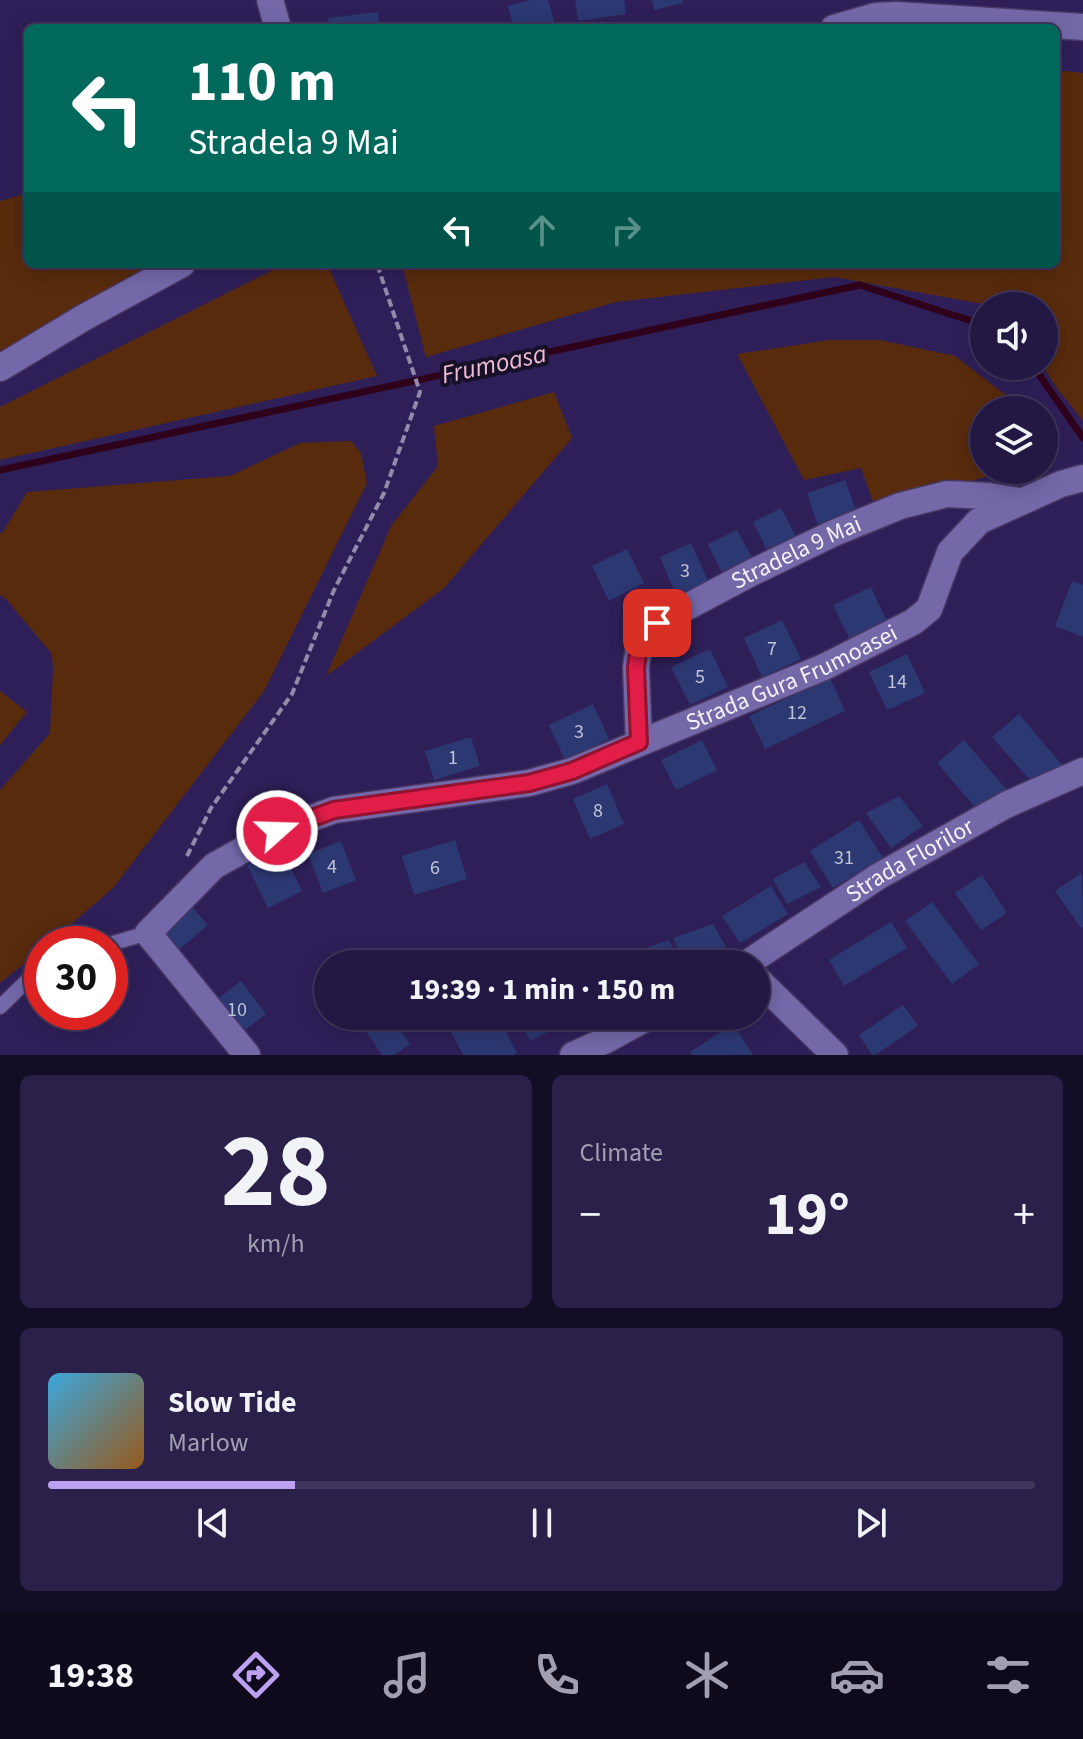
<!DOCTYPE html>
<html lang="en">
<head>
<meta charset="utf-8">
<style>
	:root { --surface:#231743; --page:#2b204a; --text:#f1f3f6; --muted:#a39fb2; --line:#40365c; --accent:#bca0f2 }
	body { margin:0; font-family:"Source Sans 3",sans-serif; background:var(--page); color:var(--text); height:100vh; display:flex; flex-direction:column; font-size:30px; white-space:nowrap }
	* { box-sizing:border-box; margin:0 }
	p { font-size:26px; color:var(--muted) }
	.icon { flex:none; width:44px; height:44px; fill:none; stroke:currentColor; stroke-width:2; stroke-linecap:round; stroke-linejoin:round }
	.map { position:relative; height:1055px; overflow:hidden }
	.sheet { display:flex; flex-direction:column; gap:20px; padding:20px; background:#130d25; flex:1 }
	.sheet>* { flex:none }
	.top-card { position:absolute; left:24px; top:24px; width:1036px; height:244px; border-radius:12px; box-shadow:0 4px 20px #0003,0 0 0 2px var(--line); background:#00695c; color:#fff; overflow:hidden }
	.controls { position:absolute; left:970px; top:292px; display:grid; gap:16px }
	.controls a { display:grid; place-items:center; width:88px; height:88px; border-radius:50%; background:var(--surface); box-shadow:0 4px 20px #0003,0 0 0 2px var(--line); font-size:40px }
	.speed { position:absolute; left:24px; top:926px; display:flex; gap:16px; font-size:40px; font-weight:700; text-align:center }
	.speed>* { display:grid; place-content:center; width:104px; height:104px; border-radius:50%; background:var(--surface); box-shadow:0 4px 20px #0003,0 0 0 2px var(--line); line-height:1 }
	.speed .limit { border:12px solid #d22; background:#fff; color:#111 }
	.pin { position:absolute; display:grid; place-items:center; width:68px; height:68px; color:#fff; margin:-34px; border-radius:16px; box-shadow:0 4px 12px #0006 }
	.me { position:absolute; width:88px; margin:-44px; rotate:70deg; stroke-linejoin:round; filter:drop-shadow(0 0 6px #0008) }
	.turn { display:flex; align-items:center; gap:28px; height:168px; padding:0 32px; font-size:36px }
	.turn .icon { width:104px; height:104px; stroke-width:2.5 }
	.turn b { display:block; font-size:56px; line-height:68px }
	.lanes { display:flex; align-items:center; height:76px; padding:0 32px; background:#0003; justify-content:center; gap:40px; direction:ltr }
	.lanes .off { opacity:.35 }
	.big { font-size:60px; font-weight:700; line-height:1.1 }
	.sheet .card { flex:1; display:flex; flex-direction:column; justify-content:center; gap:12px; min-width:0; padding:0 28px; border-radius:12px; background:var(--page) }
	.sheet .dial { align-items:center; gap:0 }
	.dial b { font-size:104px; line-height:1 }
	.song { display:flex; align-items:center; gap:24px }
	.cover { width:96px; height:96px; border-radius:12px; background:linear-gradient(135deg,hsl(200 70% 55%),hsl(30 70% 35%)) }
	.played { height:8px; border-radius:4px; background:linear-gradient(90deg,var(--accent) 25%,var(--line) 25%) }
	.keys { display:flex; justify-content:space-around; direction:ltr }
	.heat { display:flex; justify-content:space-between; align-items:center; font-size:44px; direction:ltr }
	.sheet .tiles { flex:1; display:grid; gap:20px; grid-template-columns:1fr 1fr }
	.card:last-child { grid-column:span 2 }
	.trip { position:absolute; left:314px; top:950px; width:456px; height:80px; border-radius:40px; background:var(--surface); box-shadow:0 4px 20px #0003,0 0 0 2px var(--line); font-weight:700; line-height:80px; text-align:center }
	.tab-bar { display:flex; height:128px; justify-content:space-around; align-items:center; background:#0e091b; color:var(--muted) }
	.tab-bar .icon { width:56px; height:56px }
	.tab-bar .current { color:var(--accent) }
	.tab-bar b { font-size:36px; color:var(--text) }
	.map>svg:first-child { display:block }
</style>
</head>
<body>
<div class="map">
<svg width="1083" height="1055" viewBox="0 0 1083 1055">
	<rect width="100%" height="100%" fill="#2f1f59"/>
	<path fill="#582b0c" d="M1065,71l18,2v348l-27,-34 -13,-21 1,-60h-50l-160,-29 -218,25 -190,55 -24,-93h654v-192z
		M28,193v71h134l-162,97v-160z
		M285,264h42l50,112 -377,84v-53z
		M829,340h51l75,16 52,40 7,14h-30v60h27l-136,37 -14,-39 -57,12 -67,-126z
		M554,392l18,46 -128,150 -118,88 65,-150 47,-60 -4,-40z
		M351,441l10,12 6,30 -103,208 -151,197 -65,56h-6v5l-42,34v-193l50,-57 3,-64 -1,-15 -46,-55 -6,-4v-62l3,-1 24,-40 203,-16 70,-33z
		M0,691l27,21 -27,33z"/>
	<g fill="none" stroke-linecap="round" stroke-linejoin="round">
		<path stroke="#2f021b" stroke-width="7" d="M1033,366l50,72
			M0,470l860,-185 124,40"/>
	</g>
	<path fill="#2c3872" d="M531,0h17l8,28h-42l-6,-22z
		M575,0h49l2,14 -48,7z
		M652,0h31v3l-29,7z
		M378,12l1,16h-50l-1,-10z
		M464,22l2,6h-20v-1z
		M845,480l12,33 -39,13 -11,-33z
		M781,508l16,31 -28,15 -16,-32z
		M737,530l16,29 -30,16 -15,-31z
		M691,543l19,42 -32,15 -18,-43z
		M627,549l17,34 -35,18 -17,-35z
		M1072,581l11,4v52l-28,-11z
		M871,587l18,39 -37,18 -19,-39z
		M782,620l19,39 -39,18 -18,-39z
		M710,649l18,38 -38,18 -19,-38z
		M907,654l18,39 -38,17 -18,-38z
		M830,678l15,33 -80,38 -16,-33z
		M593,704l16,35 -44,21 -16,-35z
		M1019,714l43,51 -26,22 -44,-50z
		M471,737l9,29 -46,14 -9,-29z
		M702,740l15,30 -41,20 -15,-30z
		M964,740l43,50 -27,23 -43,-50z
		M607,784l17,40 -34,15 -17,-40z
		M899,796l24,30 -32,22 -25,-35z
		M859,820l24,38 -50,30 -23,-37z
		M455,840l12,39 -53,16 -12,-39z
		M341,841l15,39 -33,13 -15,-39z
		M281,848l21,43 -34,17 -21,-43z
		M804,862l17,25 -34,17 -14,-25z
		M1082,873l1,54 -2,1 -26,-37z
		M982,875l25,38 -26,17 -26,-37z
		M771,886l17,28 -48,29 -18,-27z
		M932,902l47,62 -27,20 -47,-63z
		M192,907l16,18 -40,34 -16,-17z
		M891,922l16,26 -63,38 -15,-26z
		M713,924l16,28 -35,12h-9l-12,-26z
		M669,940l11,24h-37l-5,-13z
		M598,955l6,9h-20z
		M241,981l25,33 -33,25 -25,-33z
		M903,1005l15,21 -43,29h-3l-13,-20z
		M356,1016h35l19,28 -16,11h-12z
		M443,1016h55l19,37 -3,2h-51z
		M517,1016h54l1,3 -42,22z
		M733,1024l20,31h-61l-2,-3z"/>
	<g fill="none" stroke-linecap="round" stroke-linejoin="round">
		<g stroke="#493866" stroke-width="17">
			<path id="service" d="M110,944l38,-11
				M0,1007l38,-37 4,-1"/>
		</g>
		<g stroke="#493866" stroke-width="29">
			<g id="minor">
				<path d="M270,0l8,28"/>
				<path d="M834,28l42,-12 21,-1 186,12"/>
				<path d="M0,368l83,-50 99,-54"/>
				<path id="s1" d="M639,742l-3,-74 3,-23 18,-22 94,-50 83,-40 66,-27 47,-12 42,2 30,5"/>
				<path id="s2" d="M746,964l133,-88 127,-71 77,-34"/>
				<path d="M756,978l79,77"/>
				<path id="s3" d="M247,1055l-99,-122 66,-67 63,-35 57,-21 195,-27 43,-12 252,-104 89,-45 16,-13 21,-57 29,-31 82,-37 22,-6"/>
				<path d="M573,1055l31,-14 46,-25"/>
			</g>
		</g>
		<path stroke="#928aaa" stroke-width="4" stroke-dasharray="8 4" stroke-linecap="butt" d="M187,856l24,-48 81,-114 42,-104 50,-97 36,-101 -43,-128"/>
		<use href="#service" stroke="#7468a9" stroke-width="14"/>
		<use href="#minor" stroke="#7468a9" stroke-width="26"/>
	</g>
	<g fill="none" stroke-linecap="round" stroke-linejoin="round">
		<g stroke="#92132f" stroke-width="20">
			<path id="route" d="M277,831l57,-21 195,-27 43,-12 67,-29 -3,-74 3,-23 18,-22"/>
		</g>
		<use href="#route" stroke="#e11d48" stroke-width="14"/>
	</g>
	<g text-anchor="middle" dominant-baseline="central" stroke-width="8" stroke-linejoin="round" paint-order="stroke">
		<g font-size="20" fill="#c1c4d7">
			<text x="685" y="571">3</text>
			<text x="772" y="649">7</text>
			<text x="700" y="677">5</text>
			<text x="897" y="682">14</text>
			<text x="797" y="713">12</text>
			<text x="579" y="732">3</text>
			<text x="453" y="758">1</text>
			<text x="598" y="811">8</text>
			<text x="844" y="858">31</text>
			<text x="332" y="867">4</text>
			<text x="435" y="868">6</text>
			<text x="237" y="1010">10</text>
		</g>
		<g font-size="24" fill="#f3f2f9" stroke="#161029">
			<text stroke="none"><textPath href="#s1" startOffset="282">Stradela 9 Mai</textPath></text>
			<text stroke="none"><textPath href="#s3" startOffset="864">Strada Gura Frumoasei</textPath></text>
			<text stroke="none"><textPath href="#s2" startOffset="194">Strada Florilor</textPath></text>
		</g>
		<g font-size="26" font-style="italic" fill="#f0bcd1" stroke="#161029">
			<text transform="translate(494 364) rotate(-12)">Frumoasa</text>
		</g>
	</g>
</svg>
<div class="controls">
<a><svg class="icon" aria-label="sound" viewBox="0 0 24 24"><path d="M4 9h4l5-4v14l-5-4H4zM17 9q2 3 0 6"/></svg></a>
<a><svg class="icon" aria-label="layers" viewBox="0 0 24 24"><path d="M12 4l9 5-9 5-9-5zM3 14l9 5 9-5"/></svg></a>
</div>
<div class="speed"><div class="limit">30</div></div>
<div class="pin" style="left:657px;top:623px;background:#d93025"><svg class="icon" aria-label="arrive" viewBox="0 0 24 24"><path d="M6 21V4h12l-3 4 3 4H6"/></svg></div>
<svg class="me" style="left:277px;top:831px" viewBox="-20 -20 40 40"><circle r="17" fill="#e11d48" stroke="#fff" stroke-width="3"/><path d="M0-11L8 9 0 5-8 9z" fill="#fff"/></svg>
<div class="trip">19:39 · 1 min · 150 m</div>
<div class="top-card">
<div class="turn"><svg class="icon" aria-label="left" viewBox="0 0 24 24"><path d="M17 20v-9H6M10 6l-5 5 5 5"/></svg><div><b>110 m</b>Stradela 9 Mai</div></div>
<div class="lanes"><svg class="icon" aria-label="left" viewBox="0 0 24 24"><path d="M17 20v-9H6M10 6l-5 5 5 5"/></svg><svg class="icon off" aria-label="ahead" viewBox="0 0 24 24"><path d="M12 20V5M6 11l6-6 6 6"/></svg><svg class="icon off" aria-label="right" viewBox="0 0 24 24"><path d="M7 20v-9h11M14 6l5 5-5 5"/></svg></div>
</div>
</div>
<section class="sheet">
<div class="tiles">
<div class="card dial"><b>28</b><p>km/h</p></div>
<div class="card"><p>Climate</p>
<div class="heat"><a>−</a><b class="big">19°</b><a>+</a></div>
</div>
<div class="card">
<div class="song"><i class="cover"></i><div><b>Slow Tide</b><p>Marlow</p></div></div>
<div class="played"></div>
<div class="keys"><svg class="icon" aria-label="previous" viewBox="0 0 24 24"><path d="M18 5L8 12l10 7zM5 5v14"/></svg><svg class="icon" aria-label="pause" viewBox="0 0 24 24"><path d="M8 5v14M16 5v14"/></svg><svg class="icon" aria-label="next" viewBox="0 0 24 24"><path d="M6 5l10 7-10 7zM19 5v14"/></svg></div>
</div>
</div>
</section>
<nav class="tab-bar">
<b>19:38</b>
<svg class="icon current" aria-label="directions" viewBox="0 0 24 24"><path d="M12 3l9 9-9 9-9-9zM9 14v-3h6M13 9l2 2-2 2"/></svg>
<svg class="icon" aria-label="music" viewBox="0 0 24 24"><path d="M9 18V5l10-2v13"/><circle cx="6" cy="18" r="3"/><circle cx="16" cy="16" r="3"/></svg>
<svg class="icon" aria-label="phone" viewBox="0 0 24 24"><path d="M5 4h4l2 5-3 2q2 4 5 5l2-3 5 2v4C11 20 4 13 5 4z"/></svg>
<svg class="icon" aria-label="climate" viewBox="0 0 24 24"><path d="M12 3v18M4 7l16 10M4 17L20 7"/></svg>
<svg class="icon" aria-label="car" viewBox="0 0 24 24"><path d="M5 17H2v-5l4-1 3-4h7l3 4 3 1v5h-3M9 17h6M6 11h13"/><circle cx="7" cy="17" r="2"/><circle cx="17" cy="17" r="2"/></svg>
<svg class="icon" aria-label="filters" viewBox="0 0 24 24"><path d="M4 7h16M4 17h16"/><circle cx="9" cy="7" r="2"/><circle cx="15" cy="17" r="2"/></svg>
</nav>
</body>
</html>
